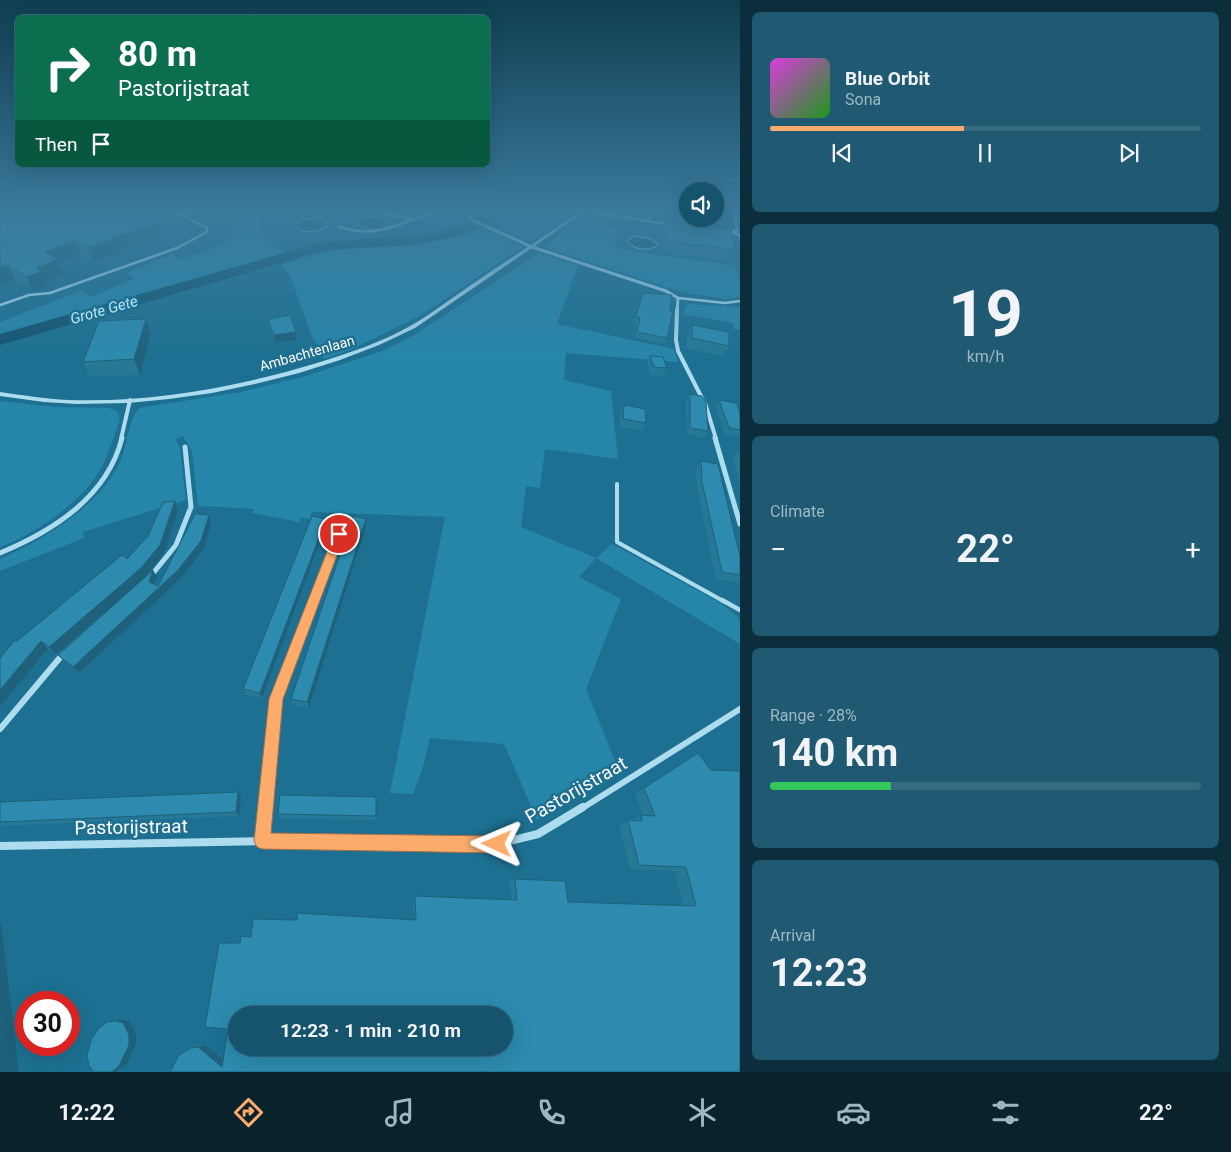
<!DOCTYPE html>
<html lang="en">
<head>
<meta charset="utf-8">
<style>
	:root { --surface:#16546d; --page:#1f5a72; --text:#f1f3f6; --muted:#9eb7c2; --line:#356a80; --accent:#fdab6b }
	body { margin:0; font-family:Roboto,sans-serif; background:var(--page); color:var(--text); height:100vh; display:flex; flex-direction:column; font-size:19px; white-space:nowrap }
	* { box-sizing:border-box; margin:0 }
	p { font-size:16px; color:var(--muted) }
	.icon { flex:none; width:28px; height:28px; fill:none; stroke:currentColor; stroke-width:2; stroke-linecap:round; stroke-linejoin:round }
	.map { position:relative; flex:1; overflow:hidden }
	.drawer { display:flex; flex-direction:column; gap:12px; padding:12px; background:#0c2e3c; width:491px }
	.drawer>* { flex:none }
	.hud { position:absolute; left:15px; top:15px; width:475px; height:152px; border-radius:8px; box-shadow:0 5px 20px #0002,0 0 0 1px var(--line); background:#0b6e4f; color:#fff; overflow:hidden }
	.fabs { position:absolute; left:679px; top:182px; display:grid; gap:10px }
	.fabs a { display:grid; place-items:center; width:45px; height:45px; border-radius:50%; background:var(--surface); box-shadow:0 5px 20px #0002,0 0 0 1px var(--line); font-size:25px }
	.speed { position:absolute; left:15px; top:991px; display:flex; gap:10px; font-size:25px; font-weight:700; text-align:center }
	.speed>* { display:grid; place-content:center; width:65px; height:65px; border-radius:50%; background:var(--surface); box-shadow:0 5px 20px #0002,0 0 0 1px var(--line); line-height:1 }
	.speed .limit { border:8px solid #d22; background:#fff; color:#111 }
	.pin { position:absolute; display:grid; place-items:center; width:42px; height:42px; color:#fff; margin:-21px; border:2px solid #fff; border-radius:50%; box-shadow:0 1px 5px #0007 }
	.me { position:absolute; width:55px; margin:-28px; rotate:271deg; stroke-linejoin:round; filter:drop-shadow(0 0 4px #0008) }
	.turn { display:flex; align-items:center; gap:18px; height:105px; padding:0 20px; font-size:22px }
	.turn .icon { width:65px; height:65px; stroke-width:2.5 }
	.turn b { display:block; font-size:35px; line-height:42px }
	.then { display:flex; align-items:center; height:48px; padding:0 20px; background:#0003; gap:10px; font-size:19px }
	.big { font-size:38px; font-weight:700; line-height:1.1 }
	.drawer .tile { flex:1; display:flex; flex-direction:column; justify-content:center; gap:8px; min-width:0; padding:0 18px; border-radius:8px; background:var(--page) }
	.drawer .dial { align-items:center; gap:0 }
	.dial b { font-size:65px; line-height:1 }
	.song { display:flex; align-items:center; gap:15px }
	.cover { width:60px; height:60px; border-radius:8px; background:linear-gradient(135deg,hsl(300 70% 55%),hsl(120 70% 35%)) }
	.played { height:5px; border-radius:2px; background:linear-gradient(90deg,var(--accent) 45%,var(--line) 45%) }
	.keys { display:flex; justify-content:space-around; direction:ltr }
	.heat { display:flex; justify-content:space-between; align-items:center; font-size:28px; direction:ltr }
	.charge { height:8px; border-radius:4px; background:linear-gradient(90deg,#34c759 28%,var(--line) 0) }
	.trip { position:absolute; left:228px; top:1006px; width:285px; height:50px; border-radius:25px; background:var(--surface); box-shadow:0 5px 20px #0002,0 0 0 1px var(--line); font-weight:700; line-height:50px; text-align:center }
	.dock { display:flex; height:80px; justify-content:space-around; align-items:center; background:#09222c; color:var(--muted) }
	.dock .icon { width:35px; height:35px }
	.dock .on { color:var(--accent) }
	.dock b { font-size:22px; color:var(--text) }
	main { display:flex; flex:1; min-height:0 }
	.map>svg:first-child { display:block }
</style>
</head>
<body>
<main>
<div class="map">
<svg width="740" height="1072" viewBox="0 0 740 1072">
	<rect width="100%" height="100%" fill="#1d7091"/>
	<path fill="#2686a9" d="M518,211h57l-46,30 -28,-12 3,-7z
		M258,217l7,23 21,13 -286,82v-13l81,-31 10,6 44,-19 -9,-5 46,-19 10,6 57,-23 -12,-6z
		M579,221l39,7 -3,15 3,4 8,3 110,16 4,14v17l-13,2 -42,-6 -140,-45v-2z
		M481,226l42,21 -105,70 -68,33 -26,9 -13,-25 -22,-61 -8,-8c21,-6 45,-15 67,-17 47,-5 90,0 133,-22z
		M539,253l39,12 -21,59 117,25 4,13 -112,-9 -2,27 47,11 7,68 -73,-10 -5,39 -14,-2 -5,41 75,31 16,-14 112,61 16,14v25l-144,-86 -17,19 42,22 -35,90 32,79 -46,33 -35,19 -33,-76 -74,-6 -7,29 -10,27 -23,-1 55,-276 -133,-5 -2,7 -9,-1 -2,4 -47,-9 2,-4 -56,-3 -6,-55 -9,-15 -8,3 5,9 6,52 -103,32 1,6 -84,33v-12c44,-19 99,-53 120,-97 8,-17 7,-40 19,-54l102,-16 65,-16 76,-25 32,-16z
		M689,304l51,3v23l-6,-1v-6l-50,-9 2,-9z
		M0,401l56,6 53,1 8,3 3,8c-6,17 -11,35 -20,51 -18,32 -66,65 -100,77z"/>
	<path fill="#14546f" stroke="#a0dbf0" d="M377,216l12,5 1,3c-9,8 -22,7 -31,1l-1,-3 4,-4z
		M308,218l15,2 4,2v4c-9,7 -22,8 -31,1v-4z
		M636,236l15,3 7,6c-8,7 -26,5 -31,-5z"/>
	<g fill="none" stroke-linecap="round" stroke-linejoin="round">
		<path fill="#14546f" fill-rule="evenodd" d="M487,211h15l-18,15 -20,9 -50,10 -89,5 -325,95v-11l319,-91 118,-10 37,-12z"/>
		<path stroke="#addcee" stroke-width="2.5" d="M370,211l44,8 26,-8
			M583,211l85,13
			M650,211v10
			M183,215l11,-4
			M339,227c28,9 49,3 75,-8
			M727,231h10l-3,-20
			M732,232l7,3 1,3
			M678,298l47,5 15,-2
			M0,305l29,-10 21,-2 127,-45 30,-16v-4l-34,-17"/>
		<path stroke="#addcee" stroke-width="4" d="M617,484v58l108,60"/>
		<path stroke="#addcee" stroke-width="4.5" d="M722,600l18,10"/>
		<path stroke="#addcee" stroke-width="3" d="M468,216l4,4 60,27 134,44 12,7 -1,14"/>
		<path stroke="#addcee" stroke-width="4" d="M677,310l-1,30 2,11 28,55 10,33
			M121,439l9,-39"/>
		<path stroke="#addcee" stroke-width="5" d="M715,438l25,86
			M0,553c53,-22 107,-56 122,-115
			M150,577l26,-32 15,-38 -6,-60
			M313,602l26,-68"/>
		<path stroke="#addcee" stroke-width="6" d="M0,729l63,-75
			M266,809l10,-110 38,-99
			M581,809l159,-100"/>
		<path stroke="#addcee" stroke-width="8" d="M263,841l3,-34
			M0,846l263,-5 234,3 41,-10 45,-27"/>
		<path fill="#addcee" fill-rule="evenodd" d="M581,211h5l-171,117 -36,17 -39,15 -41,13 -44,11 -43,9 -43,6 -41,4 -52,1 -32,-2 -44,-6v-4c22,3 45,7 68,8 82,3 170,-13 249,-37 32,-10 66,-21 95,-38 19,-11 37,-25 56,-38 37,-25 75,-50 113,-76z"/>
	</g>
	<path fill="#267896" d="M0,211l158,11 4,13 -69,27 -12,-7 -21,8 4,11 -18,7 3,5 -16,5 -18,-12 -15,6z
		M394,211h35l-15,5 -20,-4z
		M662,211h26v8h23l-1,2 4,7 21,22 -5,11 -68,-9 1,-27 3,-6h-3z
		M715,211h18l-4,8 -14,-2z
		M643,293l24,45 -3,6 -30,-6 3,-14 -3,-1z
		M268,319l28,13 1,8 -22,3 -6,-17z
		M692,325l37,21 -6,10 -36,-7v-13z
		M151,334l-11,41 -50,2 -7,-15z
		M650,356l17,12 -4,8 -13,-1 -3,-11z
		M690,394l18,37 -4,7 -17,-4 -1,-34z
		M719,400l21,14v21l-1,1 -14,-1 -9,-29z
		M624,405l22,18 -4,8 -22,-4v-14z
		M738,451l2,1v35l-7,-28z
		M701,461l39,95v25l-2,2 -22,-4 -19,-90 -1,-20z
		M178,510l-14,43 -18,22 11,2 -3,7 4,2 53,-63 -7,25 -23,30 -102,95 -15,-12 -6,-6 75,-68 -77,68 -8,-6 -31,-8 110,-82z
		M366,519v7l-57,182 -17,-4 -1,-5z
		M326,526l-64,172 -16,-3 -3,-6z
		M698,753l42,319h-570l21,-24 8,-3h6l18,14 17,-116 11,-6 46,-17h117v-21l1,-3 97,4 -3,-17 6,-4 53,23 115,4 -8,-35 -45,-2 -11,-43 9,-6h4l9,-5h2l-8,-21z
		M241,797l-2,19 -239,10v-24z
		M376,797v23l-96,-2 -2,-4z"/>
	<path fill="#1f617a" d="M414,211h15l-15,5z
		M158,222l4,13 -69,27 -5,-14z
		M75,241l6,14 -21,8 4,11 -18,7 3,5 -16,5 -7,-14 10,-9 9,-16z
		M8,265l7,14 -15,6v-17z
		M146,319l5,15 -11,41 -6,-16z
		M296,332l1,8 -22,3 -1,-8z
		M175,501l3,9 -14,43 -18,23 -90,79 -7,-8 92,-79z
		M209,515l2,8 -7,25 -23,30 -102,95 -6,-6 105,-97z
		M326,519v7l-64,172 -2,-5z
		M366,519v7l-57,182 -2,-6z
		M153,570l4,7 -5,12 -3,-7z
		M41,641l7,8 -48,57v-16z
		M238,792l3,5 -2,19 -3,-4z
		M0,922h1l18,150h-19z
		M123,1020l7,2 6,12v10l-9,20 -11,8h-4l4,-51z
		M205,1045l23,18 -6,4 -24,-20z"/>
	<path fill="#2c8bae" stroke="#1f617a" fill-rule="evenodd" d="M0,211h135l23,11 -70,26 -13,-7 -30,11 13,7 -22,9 6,3 -16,6 -18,-12 -8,3z
		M667,215l21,3v1l26,3v6l17,2 4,20 -69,-9z
		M643,293l29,2 -2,16h3l-6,27 -30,-6 3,-14 -4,-1z
		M290,315l6,17 -22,3 -6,-16z
		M146,319l-12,40 -51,3 16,-41z
		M692,325l37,7v14l-37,-8z
		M650,356l13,1 4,11 -13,-1z
		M690,394l12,2 4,6 2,29 -18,-3z
		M719,400l18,3 3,11v16l-11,-2z
		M624,405l21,4 1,14 -23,-4z
		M701,461l17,3 22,92v19l-18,-3 -20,-90z
		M175,501l-15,44 -19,23 -92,79 -8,-6 -41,49v-32l15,-18 2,1 105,-86 5,4 21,-23 15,-34z
		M195,514l14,1 -8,26 -23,29 -105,97 -15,-12 95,-85 -4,12 9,4z
		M312,516l14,3 -66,174 -17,-4z
		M353,516l13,3 -59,183 -16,-3z
		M698,753l13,17 29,1v301h-570l9,-17 12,-7 7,-1 24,20 6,-38 -23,-2 14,-84h21l1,-7 10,1 2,-18 44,1v-7l119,7 -1,-24 102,4 -2,-21 50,2 3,21 128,4 -10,-39 -47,-2 -11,-45 14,1 -1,-6 14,1 -11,-28zM236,1015h268v33h-268z
		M238,792l-2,20 -236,10v-20z
		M280,795l96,2v19l-98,-2z
		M116,1021l7,2 6,12v10l-10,21 -7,6h-18l-5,-6 -2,-11 5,-17 7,-10 8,-6z"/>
	<linearGradient id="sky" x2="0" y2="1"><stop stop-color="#103e50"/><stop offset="0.58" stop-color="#3a7a9d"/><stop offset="1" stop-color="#3a7a9d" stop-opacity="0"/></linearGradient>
	<rect width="740" height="361" fill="url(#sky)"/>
	<path fill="#fdab6b" stroke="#a46f46" d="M339,530l6,4 -62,165 -12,134 226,3 6,3 2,5 -2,6 -6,3 -235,-4 -5,-2 -3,-6 15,-142 65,-165z"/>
	<g text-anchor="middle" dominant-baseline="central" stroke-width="5" stroke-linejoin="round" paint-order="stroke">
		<g font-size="14" fill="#fff" stroke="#1d7091">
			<text transform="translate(307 353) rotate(-16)">Ambachtenlaan</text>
		</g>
		<g font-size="15" font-style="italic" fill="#b9e5f5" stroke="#1d7091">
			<text transform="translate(104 310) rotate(-16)">Grote Gete</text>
		</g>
		<g font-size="19" fill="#fff" stroke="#1d7091">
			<text transform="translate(576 790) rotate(-30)">Pastorijstraat</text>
			<text transform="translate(131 827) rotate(-1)">Pastorijstraat</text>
		</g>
	</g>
</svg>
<div class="fabs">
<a><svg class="icon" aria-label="sound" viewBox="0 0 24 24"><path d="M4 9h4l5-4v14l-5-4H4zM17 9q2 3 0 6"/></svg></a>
</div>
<div class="speed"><div class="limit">30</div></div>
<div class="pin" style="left:339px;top:534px;background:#d93025"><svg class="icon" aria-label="arrive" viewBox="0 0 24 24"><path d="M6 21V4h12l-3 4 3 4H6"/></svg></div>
<svg class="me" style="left:497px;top:844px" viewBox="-20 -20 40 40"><path d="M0-17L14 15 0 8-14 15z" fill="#fdab6b" stroke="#fff" stroke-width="4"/></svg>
<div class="trip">12:23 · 1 min · 210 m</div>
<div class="hud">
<div class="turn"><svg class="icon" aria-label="right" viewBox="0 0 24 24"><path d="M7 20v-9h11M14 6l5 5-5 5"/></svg><div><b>80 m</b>Pastorijstraat</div></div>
<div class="then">Then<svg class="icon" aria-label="arrive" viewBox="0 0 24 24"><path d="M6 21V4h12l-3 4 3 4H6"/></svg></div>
</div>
</div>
<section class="drawer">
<div class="tile">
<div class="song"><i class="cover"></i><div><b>Blue Orbit</b><p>Sona</p></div></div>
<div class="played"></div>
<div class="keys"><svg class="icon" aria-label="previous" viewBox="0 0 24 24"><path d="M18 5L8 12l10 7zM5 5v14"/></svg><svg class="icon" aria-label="pause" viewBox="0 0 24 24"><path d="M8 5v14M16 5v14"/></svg><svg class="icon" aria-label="next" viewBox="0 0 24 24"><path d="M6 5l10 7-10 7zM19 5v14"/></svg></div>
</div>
<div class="tile dial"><b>19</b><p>km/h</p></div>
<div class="tile"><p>Climate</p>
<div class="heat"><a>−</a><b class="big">22°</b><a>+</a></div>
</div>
<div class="tile"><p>Range · 28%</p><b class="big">140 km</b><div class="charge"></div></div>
<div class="tile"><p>Arrival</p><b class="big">12:23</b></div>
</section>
</main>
<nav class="dock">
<b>12:22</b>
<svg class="icon on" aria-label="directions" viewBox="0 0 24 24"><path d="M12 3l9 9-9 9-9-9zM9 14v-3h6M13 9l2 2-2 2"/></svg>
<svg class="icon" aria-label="music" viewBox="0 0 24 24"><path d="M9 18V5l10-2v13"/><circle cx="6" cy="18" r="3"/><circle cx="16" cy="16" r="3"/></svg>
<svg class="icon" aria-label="phone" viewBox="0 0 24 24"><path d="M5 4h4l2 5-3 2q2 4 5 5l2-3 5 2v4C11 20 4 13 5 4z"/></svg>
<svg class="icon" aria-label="climate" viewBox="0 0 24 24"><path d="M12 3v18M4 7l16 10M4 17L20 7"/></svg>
<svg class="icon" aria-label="car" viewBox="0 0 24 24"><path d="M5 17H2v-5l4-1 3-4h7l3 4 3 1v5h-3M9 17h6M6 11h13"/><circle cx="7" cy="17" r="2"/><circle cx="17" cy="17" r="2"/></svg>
<svg class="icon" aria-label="filters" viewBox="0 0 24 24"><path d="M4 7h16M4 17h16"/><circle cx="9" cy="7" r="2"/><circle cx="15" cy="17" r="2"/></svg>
<b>22°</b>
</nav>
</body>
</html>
